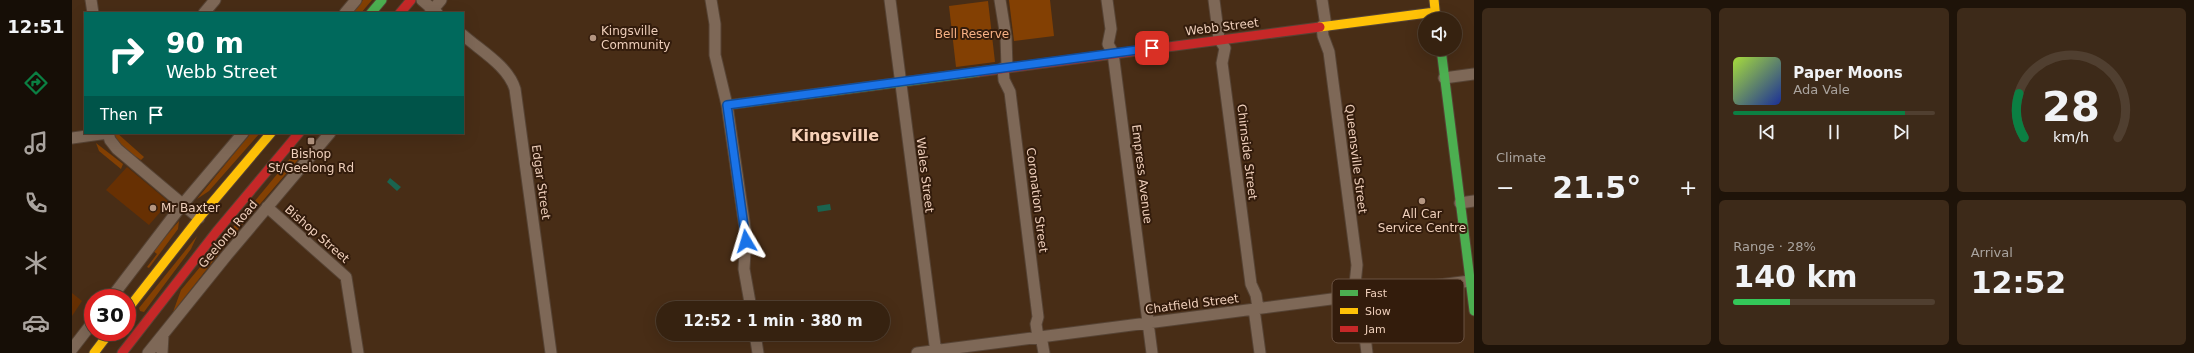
<!DOCTYPE html>
<html lang="en">
<head>
<meta charset="utf-8">
<style>
	:root { --surface:#362210; --page:#3d2a19; --text:#f1f3f6; --muted:#aaa49f; --line:#503f30; --accent:#0b8043 }
	body { margin:0; font-family:"DejaVu Sans",sans-serif; background:var(--page); color:var(--text); height:100vh; display:flex; flex-direction:column; font-size:15px; white-space:nowrap }
	* { box-sizing:border-box; margin:0 }
	p { font-size:13px; color:var(--muted) }
	.icon { flex:none; width:22px; height:22px; fill:none; stroke:currentColor; stroke-width:2; stroke-linecap:round; stroke-linejoin:round }
	.map { position:relative; flex:1; overflow:hidden }
	.side { display:flex; flex-direction:column; gap:8px; padding:8px; background:#1e1309; width:720px }
	.side>* { flex:none }
	.top-card { position:absolute; left:12px; top:12px; width:380px; height:122px; border-radius:0px; box-shadow:0 4px 16px #0002,0 0 0 1px var(--line); background:#00695c; color:#fff; overflow:hidden }
	.controls { position:absolute; left:1346px; top:12px; display:grid; gap:8px }
	.controls a { display:grid; place-items:center; width:44px; height:44px; border-radius:50%; background:var(--surface); box-shadow:0 4px 16px #0002,0 0 0 1px var(--line); font-size:20px }
	.speed { position:absolute; left:12px; top:289px; display:flex; gap:8px; font-size:20px; font-weight:700; text-align:center }
	.speed>* { display:grid; place-content:center; width:52px; height:52px; border-radius:50%; background:var(--surface); box-shadow:0 4px 16px #0002,0 0 0 1px var(--line); line-height:1 }
	.speed .limit { border:6px solid #d22; background:#fff; color:#111 }
	.pin { position:absolute; display:grid; place-items:center; width:34px; height:34px; color:#fff; margin:-17px; border-radius:8px; box-shadow:0 2px 6px #0006 }
	.me { position:absolute; width:44px; margin:-22px; rotate:353deg; stroke-linejoin:round; filter:drop-shadow(0 0 3px #0008) }
	.turn { display:flex; align-items:center; gap:14px; height:84px; padding:0 16px; font-size:18px }
	.turn .icon { width:52px; height:52px; stroke-width:2.5 }
	.turn b { display:block; font-size:28px; line-height:34px }
	.then { display:flex; align-items:center; height:38px; padding:0 16px; background:#0003; gap:8px; font-size:15px }
	.big { font-size:30px; font-weight:700; line-height:1.1 }
	.side .tile { flex:1; display:flex; flex-direction:column; justify-content:center; gap:6px; min-width:0; padding:0 14px; border-radius:6px; background:var(--page) }
	.side .dial { align-items:center; gap:0 }
	.dial svg { height:104px; overflow:visible; fill:none; stroke:var(--line); stroke-width:7; stroke-linecap:round; text-anchor:middle }
	.dial text { fill:var(--text); stroke:none }
	.song { display:flex; align-items:center; gap:12px }
	.cover { width:48px; height:48px; border-radius:6px; background:linear-gradient(135deg,hsl(80 70% 55%),hsl(230 70% 35%)) }
	.played { height:4px; border-radius:2px; background:linear-gradient(90deg,var(--accent) 85%,var(--line) 85%) }
	.keys { display:flex; justify-content:space-around; direction:ltr }
	.heat { display:flex; justify-content:space-between; align-items:center; font-size:22px; direction:ltr }
	.charge { height:6px; border-radius:3px; background:linear-gradient(90deg,#34c759 28%,var(--line) 0) }
	.side .tiles { flex:1; display:grid; gap:8px; grid-template-columns:repeat(3,1fr) }
	.tile:first-child { grid-row:span 2 }
	.trip { position:absolute; left:584px; top:301px; width:234px; height:40px; border-radius:20px; background:var(--surface); box-shadow:0 4px 16px #0002,0 0 0 1px var(--line); font-weight:700; line-height:40px; text-align:center }
	main { display:flex; flex:1; min-height:0 }
	.menu { display:flex; flex-direction:column; width:72px; justify-content:space-around; align-items:center; background:#160e06; color:var(--muted) }
	.menu .icon { width:28px; height:28px }
	.menu .on { color:var(--accent) }
	.menu b { font-size:18px; color:var(--text) }
	.map>svg:first-child { display:block }
</style>
</head>
<body>
<main>
<nav class="menu">
<b>12:51</b>
<svg class="icon on" aria-label="directions" viewBox="0 0 24 24"><path d="M12 3l9 9-9 9-9-9zM9 14v-3h6M13 9l2 2-2 2"/></svg>
<svg class="icon" aria-label="music" viewBox="0 0 24 24"><path d="M9 18V5l10-2v13"/><circle cx="6" cy="18" r="3"/><circle cx="16" cy="16" r="3"/></svg>
<svg class="icon" aria-label="phone" viewBox="0 0 24 24"><path d="M5 4h4l2 5-3 2q2 4 5 5l2-3 5 2v4C11 20 4 13 5 4z"/></svg>
<svg class="icon" aria-label="climate" viewBox="0 0 24 24"><path d="M12 3v18M4 7l16 10M4 17L20 7"/></svg>
<svg class="icon" aria-label="car" viewBox="0 0 24 24"><path d="M5 17H2v-5l4-1 3-4h7l3 4 3 1v5h-3M9 17h6M6 11h13"/><circle cx="7" cy="17" r="2"/><circle cx="17" cy="17" r="2"/></svg>
</nav>
<div class="map">
<svg width="1402" height="353" viewBox="0 0 1402 353">
	<rect width="100%" height="100%" fill="#482d16"/>
	<path fill="#673003" d="M55,167l42,35 -20,23 -43,-35z
		M0,293l10,8 -10,15z"/>
	<path fill="#834003" d="M291,0h9l-11,13h-9z
		M937,0h41l4,36 -40,5z
		M916,1l7,61 -39,5 -7,-61z
		M42,133h3l27,24 -3,3c-9,-6 -25,-16 -27,-27z
		M179,133h9l-51,58 -12,8z
		M24,143l27,21 -2,5 -22,-18z
		M226,149l5,5 -67,78 -63,80 8,-22z
		M107,221l-1,8 -29,39 -2,-1 10,-13 -4,-3z
		M125,236l-6,13 -47,63 -4,-1 -1,-3z"/>
	<path fill="#1a644f" d="M318,178l11,9 -4,4 -10,-9z
		M758,204l1,6 -13,2 -1,-6z"/>
	<g fill="none" stroke-linecap="round" stroke-linejoin="round">
		<g stroke="#564334" stroke-width="13">
			<path id="street" d="M19,0l2,13
				M350,0l15,13
				M639,0l4,24v31l12,50 19,130 -2,34 7,39
				M818,0l46,353
				M928,0l6,37 1,30
				M1035,0l4,29 -3,15 5,9 39,300
				M1142,0l5,39 6,9 -3,15 29,221 5,11 2,13
				M1250,0l4,26
				M132,13l11,-13
				M273,13l11,-13
				M358,13l11,-13
				M1250,26l1,10 6,16 28,213 -2,19 2,12
				M391,35c18,16 45,31 52,54l36,264
				M931,68l1,12 6,12 28,225 -2,7 2,13
				M1372,78l30,-4
				M0,138l36,-5 2,7 7,9 82,69
				M1388,203l14,-2
				M195,207l79,70 12,76
				M1288,296l7,57
				M39,298l71,-93 61,-72
				M1182,309l6,44
				M683,334l3,19
				M969,336l3,17
				M0,349l21,-27
				M76,353l79,-98 103,-122
				M90,353l1,-18
				M845,353l553,-72"/>
		</g>
		<g stroke="#564334" stroke-width="11">
			<path id="fast" d="M299,13l11,-13
				M1369,49l33,262
				M655,105l251,-33"/>
		</g>
		<g stroke="#564334" stroke-width="11">
			<path id="slow" d="M1362,0l2,19
				M1248,27l115,-15
				M55,310l72,-92 72,-85
				M22,353l16,-21"/>
		</g>
		<g stroke="#564334" stroke-width="11">
			<path id="jam" d="M328,13l11,-13
				M906,72l342,-45
				M50,353l95,-122 82,-98"/>
		</g>
		<use href="#street" stroke="#7e6857" stroke-width="11"/>
		<use href="#fast" stroke="#4caf50" stroke-width="9"/>
		<use href="#slow" stroke="#ffc107" stroke-width="9"/>
		<use href="#jam" stroke="#c62828" stroke-width="9"/>
	</g>
	<g fill="none" stroke-linecap="round" stroke-linejoin="round">
		<g stroke="#114b97" stroke-width="10">
			<path id="route" d="M674,241l-19,-136 425,-57"/>
		</g>
		<use href="#route" stroke="#1a73e8" stroke-width="7"/>
	</g>
	<g fill="#b59681" stroke="#331c0c" stroke-width="1.5">
		<circle cx="521" cy="38" r="4"/>
		<rect x="235" y="137" width="8" height="8" rx="2"/>
		<circle cx="1350" cy="201" r="4"/>
		<circle cx="81" cy="208" r="4"/>
	</g>
	<g text-anchor="middle" dominant-baseline="central" stroke-width="4" stroke-linejoin="round" paint-order="stroke">
		<g font-size="12" fill="#efcfbb" stroke="#331c0c">
			<text transform="translate(1150 27) rotate(-7)">Webb Street</text>
			<text transform="translate(1175 152) rotate(83)">Chirnside Street</text>
			<text transform="translate(1284 159) rotate(83)">Queensville Street</text>
			<text transform="translate(1070 174) rotate(83)">Empress Avenue</text>
			<text transform="translate(853 175) rotate(83)">Wales Street</text>
			<text transform="translate(469 182) rotate(82)">Edgar Street</text>
			<text transform="translate(965 200) rotate(83)">Coronation Street</text>
			<text transform="translate(156 234) rotate(-50)">Geelong Road</text>
			<text transform="translate(245 234) rotate(41)">Bishop Street</text>
			<text transform="translate(1120 304) rotate(-7)">Chatfield Street</text>
		</g>
		<g font-size="12" fill="#efcfbb" stroke="#331c0c" text-anchor="start">
			<text x="529" y="31">Kingsville<tspan x="529" dy="14">Community</tspan></text>
			<text x="239" y="154" text-anchor="middle">Bishop<tspan x="239" dy="14">St/Geelong Rd</tspan></text>
			<text x="89" y="208">Mr Baxter</text>
			<text x="1350" y="214" text-anchor="middle">All Car<tspan x="1350" dy="14">Service Centre</tspan></text>
		</g>
		<g font-size="12" fill="#f7b185" stroke="#331c0c">
			<text x="900" y="34">Bell Reserve</text>
		</g>
		<g font-size="16" font-weight="bold" fill="#f7d1b9" stroke="#331c0c">
			<text x="763" y="135">Kingsville</text>
		</g>
	</g>
	<rect x="1260" y="279" width="132" height="64" rx="6" fill="#331c0c" stroke="#6b5241" stroke-width="1"/>
	<rect x="1268" y="290" width="18" height="6" fill="#4caf50"/>
	<rect x="1268" y="308" width="18" height="6" fill="#ffc107"/>
	<rect x="1268" y="326" width="18" height="6" fill="#c62828"/>
	<g font-size="11" fill="#efcfbb">
		<text x="1293" y="297">Fast</text>
		<text x="1293" y="315">Slow</text>
		<text x="1293" y="333">Jam</text>
	</g>
</svg>
<div class="controls">
<a><svg class="icon" aria-label="sound" viewBox="0 0 24 24"><path d="M4 9h4l5-4v14l-5-4H4zM17 9q2 3 0 6"/></svg></a>
</div>
<div class="speed"><div class="limit">30</div></div>
<div class="pin" style="left:1080px;top:48px;background:#d93025"><svg class="icon" aria-label="arrive" viewBox="0 0 24 24"><path d="M6 21V4h12l-3 4 3 4H6"/></svg></div>
<svg class="me" style="left:674px;top:241px" viewBox="-20 -20 40 40"><path d="M0-17L14 15 0 8-14 15z" fill="#1a73e8" stroke="#fff" stroke-width="4"/></svg>
<div class="trip">12:52 · 1 min · 380 m</div>
<div class="top-card">
<div class="turn"><svg class="icon" aria-label="right" viewBox="0 0 24 24"><path d="M7 20v-9h11M14 6l5 5-5 5"/></svg><div><b>90 m</b>Webb Street</div></div>
<div class="then">Then<svg class="icon" aria-label="arrive" viewBox="0 0 24 24"><path d="M6 21V4h12l-3 4 3 4H6"/></svg></div>
</div>
</div>
<section class="side">
<div class="tiles">
<div class="tile"><p>Climate</p>
<div class="heat"><a>−</a><b class="big">21.5°</b><a>+</a></div>
</div>
<div class="tile">
<div class="song"><i class="cover"></i><div><b>Paper Moons</b><p>Ada Vale</p></div></div>
<div class="played"></div>
<div class="keys"><svg class="icon" aria-label="previous" viewBox="0 0 24 24"><path d="M18 5L8 12l10 7zM5 5v14"/></svg><svg class="icon" aria-label="pause" viewBox="0 0 24 24"><path d="M8 5v14M16 5v14"/></svg><svg class="icon" aria-label="next" viewBox="0 0 24 24"><path d="M6 5l10 7-10 7zM19 5v14"/></svg></div>
</div>
<div class="tile dial"><svg viewBox="0 0 100 80">
<path d="M14 69A42 42 0 1 1 86 69"/>
<path d="M14 69A42 42 0 0 1 10 35" stroke="#0b8043"/>
<text x="50" y="56" font-size="32" font-weight="700">28</text>
<text x="50" y="72" font-size="11">km/h</text>
</svg></div>
<div class="tile"><p>Range · 28%</p><b class="big">140 km</b><div class="charge"></div></div>
<div class="tile"><p>Arrival</p><b class="big">12:52</b></div>
</div>
</section>
</main>
</body>
</html>
